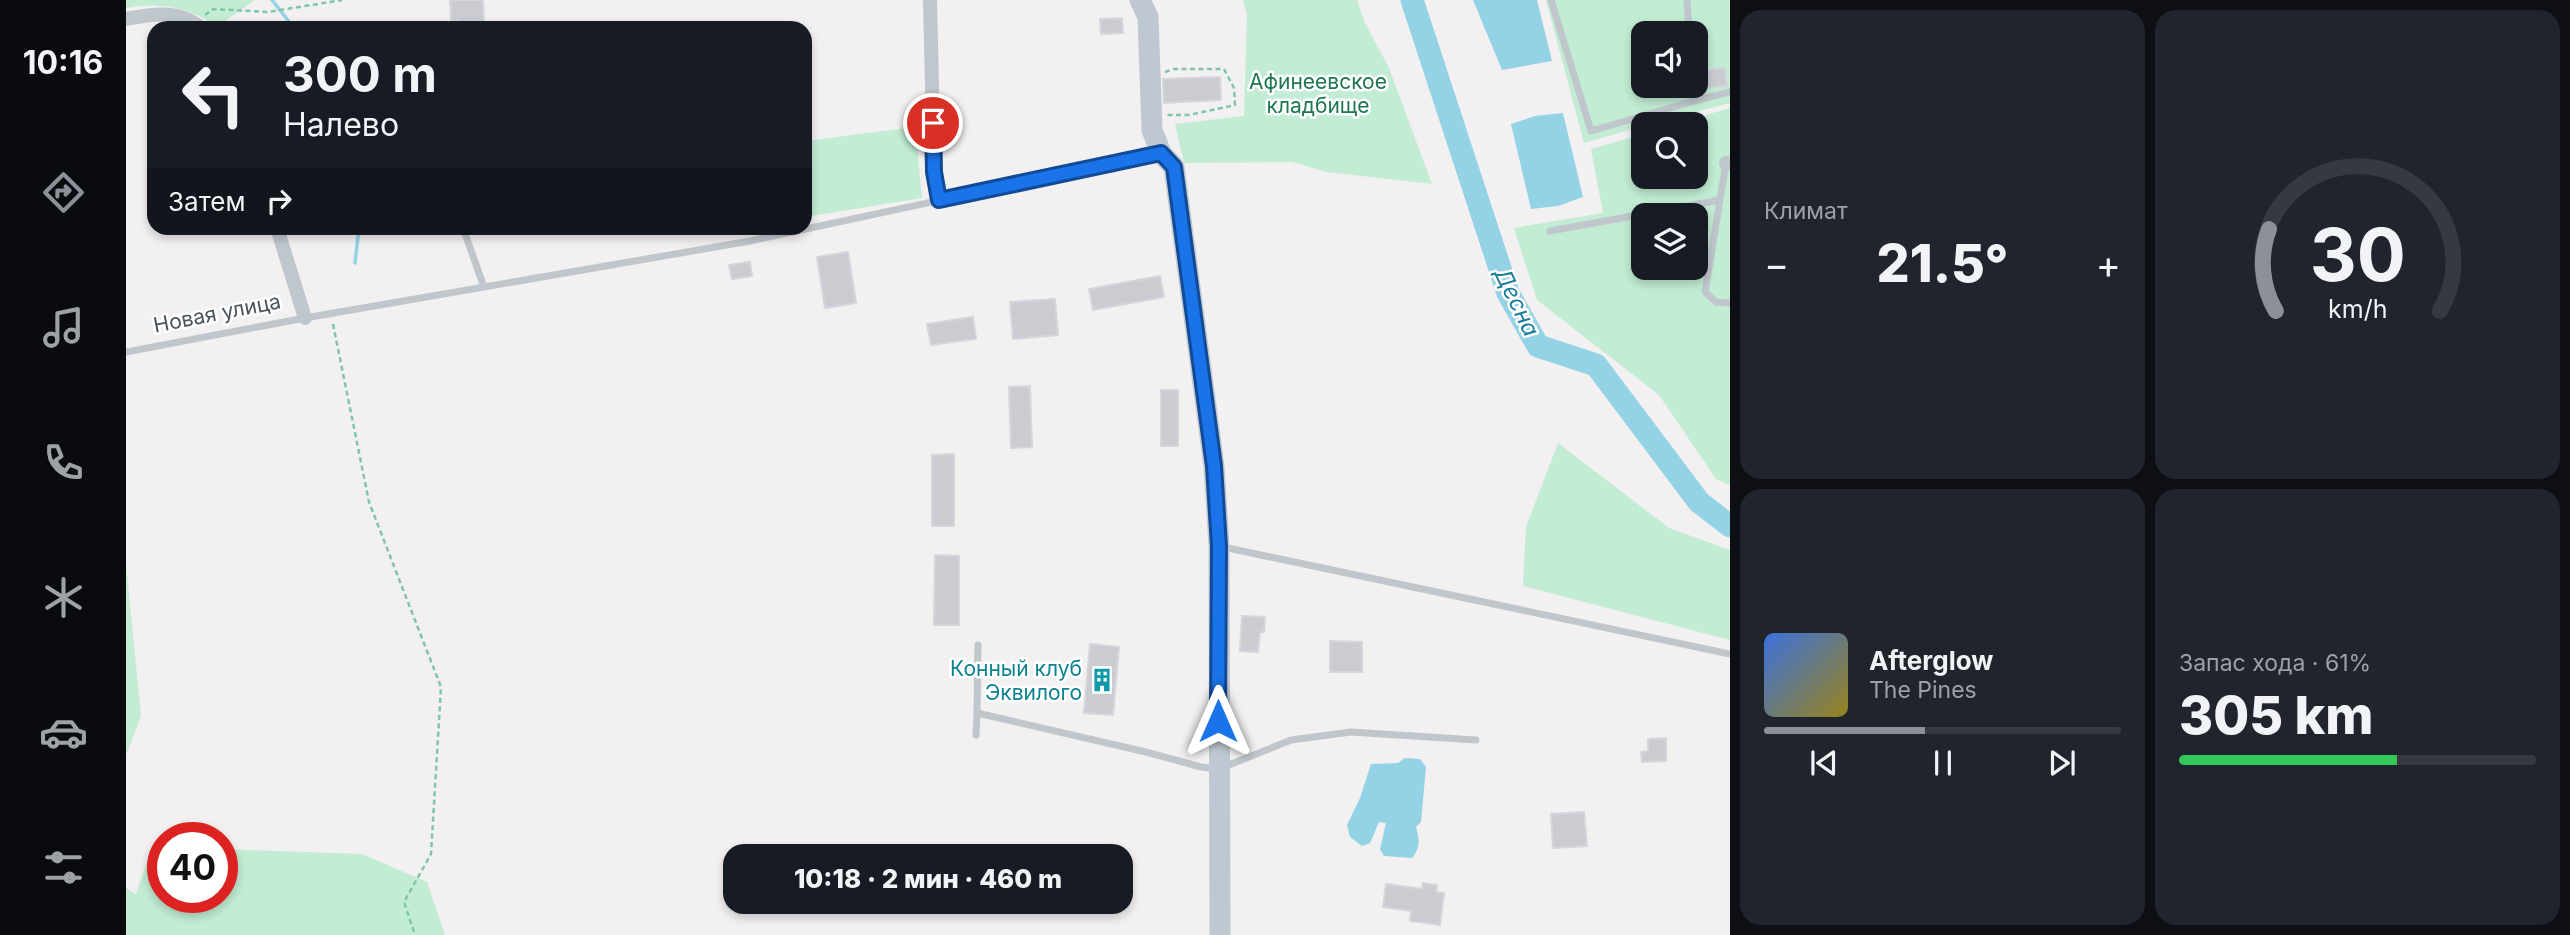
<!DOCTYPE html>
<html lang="ru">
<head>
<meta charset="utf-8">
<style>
	:root { --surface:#171b24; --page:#20242c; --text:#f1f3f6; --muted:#9ea1a6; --line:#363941; --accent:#8c9099 }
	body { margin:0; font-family:Inter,sans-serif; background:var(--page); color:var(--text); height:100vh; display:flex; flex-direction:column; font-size:26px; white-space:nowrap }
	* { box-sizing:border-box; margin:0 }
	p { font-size:23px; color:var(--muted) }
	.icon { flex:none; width:38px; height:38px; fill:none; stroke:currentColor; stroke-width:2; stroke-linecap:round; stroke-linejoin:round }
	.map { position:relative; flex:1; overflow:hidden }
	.drawer { display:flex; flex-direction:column; gap:10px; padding:10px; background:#0d0f14; width:840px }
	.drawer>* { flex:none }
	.top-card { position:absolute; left:21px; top:21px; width:665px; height:214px; border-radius:21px; box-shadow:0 4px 10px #0003; background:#171b24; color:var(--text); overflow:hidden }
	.fabs { position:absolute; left:1505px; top:21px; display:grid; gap:14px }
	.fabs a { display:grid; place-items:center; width:77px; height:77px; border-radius:14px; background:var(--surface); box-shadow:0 4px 10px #0003; font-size:35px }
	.speed { position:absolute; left:21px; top:822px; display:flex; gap:14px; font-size:35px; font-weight:700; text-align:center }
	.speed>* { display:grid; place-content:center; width:91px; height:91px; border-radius:50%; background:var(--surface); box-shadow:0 4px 10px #0003; line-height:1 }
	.speed .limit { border:10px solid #d22; background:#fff; color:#111 }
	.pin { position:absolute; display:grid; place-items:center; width:60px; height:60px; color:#fff; margin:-30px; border:4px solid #fff; border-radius:50%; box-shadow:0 2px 7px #0007 }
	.me { position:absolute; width:77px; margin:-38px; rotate:0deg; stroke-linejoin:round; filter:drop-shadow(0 0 5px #0008) }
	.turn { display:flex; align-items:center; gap:24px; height:147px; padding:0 21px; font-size:32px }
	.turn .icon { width:91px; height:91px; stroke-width:2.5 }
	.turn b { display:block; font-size:49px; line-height:60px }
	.then { display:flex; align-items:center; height:66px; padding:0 21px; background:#0003; gap:14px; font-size:26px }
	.big { font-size:52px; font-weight:800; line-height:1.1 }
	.drawer .tile { flex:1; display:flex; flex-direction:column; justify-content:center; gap:10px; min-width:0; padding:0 24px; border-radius:21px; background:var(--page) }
	.drawer .dial { align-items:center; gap:0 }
	.dial svg { height:182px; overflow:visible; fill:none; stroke:var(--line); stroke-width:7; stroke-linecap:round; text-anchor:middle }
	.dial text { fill:var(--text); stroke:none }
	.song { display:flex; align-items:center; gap:21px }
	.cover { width:84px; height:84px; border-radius:10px; background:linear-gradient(135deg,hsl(220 70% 55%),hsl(50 70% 35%)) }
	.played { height:7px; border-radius:4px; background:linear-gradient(90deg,var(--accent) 45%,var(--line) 45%) }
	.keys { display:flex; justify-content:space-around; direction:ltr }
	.heat { display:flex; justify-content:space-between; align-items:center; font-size:38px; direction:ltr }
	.charge { height:10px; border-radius:5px; background:linear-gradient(90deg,#34c759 61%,var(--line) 0) }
	.drawer .tiles { flex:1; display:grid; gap:10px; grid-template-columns:repeat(2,1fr) }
	.trip { position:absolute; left:597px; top:844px; width:410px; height:70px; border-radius:21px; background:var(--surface); box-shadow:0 4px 10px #0003; font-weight:800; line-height:70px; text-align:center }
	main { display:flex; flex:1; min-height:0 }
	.dock { display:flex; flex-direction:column; width:126px; justify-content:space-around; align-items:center; background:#090b0e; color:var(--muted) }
	.dock .icon { width:49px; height:49px }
	.dock .selected { color:var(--accent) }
	.dock b { font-size:32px; color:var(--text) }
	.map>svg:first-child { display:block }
</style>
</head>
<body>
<main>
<nav class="dock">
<b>10:16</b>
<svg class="icon selected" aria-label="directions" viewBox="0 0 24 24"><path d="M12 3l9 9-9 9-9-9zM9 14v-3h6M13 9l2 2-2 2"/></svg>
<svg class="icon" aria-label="music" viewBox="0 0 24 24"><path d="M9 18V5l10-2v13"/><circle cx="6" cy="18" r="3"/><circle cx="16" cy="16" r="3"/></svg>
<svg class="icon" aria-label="phone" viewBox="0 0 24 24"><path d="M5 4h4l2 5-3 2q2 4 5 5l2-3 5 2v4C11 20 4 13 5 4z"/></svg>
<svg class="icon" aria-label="climate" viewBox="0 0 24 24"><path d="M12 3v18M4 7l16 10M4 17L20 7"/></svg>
<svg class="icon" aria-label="car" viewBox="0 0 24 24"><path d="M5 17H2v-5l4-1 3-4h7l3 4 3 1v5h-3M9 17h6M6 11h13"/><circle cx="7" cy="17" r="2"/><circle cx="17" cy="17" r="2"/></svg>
<svg class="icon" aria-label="filters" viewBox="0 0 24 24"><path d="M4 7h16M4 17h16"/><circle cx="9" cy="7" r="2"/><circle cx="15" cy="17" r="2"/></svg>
</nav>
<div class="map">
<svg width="1604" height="935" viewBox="0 0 1604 935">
	<rect width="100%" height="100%" fill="#f2f0f0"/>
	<path fill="#c2ecd3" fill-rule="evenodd" d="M0,0h129l-37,26c-34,-19 -53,-24 -92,-18z
		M1117,0h114l7,21 25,47 43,116 -105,-12 -35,-10 -108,1 -9,-39 69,-8 3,-102z
		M1420,0h184v103l-79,21h-8v2l-59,17zM1517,33h53v53h-53z
		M1604,108v377l-14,-6 -57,-84 -122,-95 -23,-72 89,-15 -12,-64 52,-15v43h53v-53h-21zM1517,215h53v53h-53z
		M789,127l7,71 -117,19v-76z
		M1432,443l111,85 61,22v90l-207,-54 3,-59z
		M0,564l15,152 -15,39z
		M26,847h11v51h59v-49l140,5 65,28 18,53h-319v-47l10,6z"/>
	<path fill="#93d3e5" d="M1347,0h64l15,61 -50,9z
		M1437,113l20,84 -25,9 -27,3 -20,-85 24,-8z
		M1279,758l15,1 6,8 -5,55 -5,5c4,12 4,22 -4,31l-28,-2 -4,-7 6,-26 -7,-1 -9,21 -8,3 -12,-9 -3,-12 13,-27 11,-34 27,-1z"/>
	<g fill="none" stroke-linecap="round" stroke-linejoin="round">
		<path stroke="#93d3e5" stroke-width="3.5" d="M146,0l22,28
			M229,263l4,-35"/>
		<path stroke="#93d3e5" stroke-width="23" d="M1286,0l96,293 30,53 58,19 103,137 31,24"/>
	</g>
	<path fill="#caccd2" stroke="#d4d6db" stroke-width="2" d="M324,0h33l1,28h-23l-1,-8 -9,1z
		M996,18l1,15 -22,1 -1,-15z
		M1599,68l2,18 -22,2 -1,-18z
		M1094,77l1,23 -57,3 -1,-24z
		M722,252l8,51 -31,5 -8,-51z
		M624,262l2,14 -20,3 -3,-14z
		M1034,276l4,21 -71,13 -4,-21z
		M929,299l3,36 -45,4 -3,-37z
		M847,317l3,22 -45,6 -4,-21z
		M904,386l2,61 -21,1 -2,-61z
		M1035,390h17v56h-17z
		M828,454v72h-22v-71z
		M809,555l24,1v69h-25z
		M1116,616l23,1 -1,15h-4l-2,20 -18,-1z
		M1204,641l32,1v30h-32z
		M964,644l29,3 -6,68 -29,-2z
		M1540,738v23l-24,1 -1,-10 7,-1v-12z
		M1458,812l3,34 -34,2 -2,-34z
		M1297,883l14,2 -1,7 8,1 -4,32 -30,-4 1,-10 -28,-4 3,-23 36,5z"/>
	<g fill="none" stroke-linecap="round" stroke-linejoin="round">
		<path stroke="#7dc7a4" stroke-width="2.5" stroke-dasharray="5 3.5" stroke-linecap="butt" d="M79,15l8,-6 55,3 74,-12
			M1039,72l9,-3h50l10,19 1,17 -46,10h-22
			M207,324l36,178 72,185 -10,167 -27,48 11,33"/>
		<path stroke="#bfc7cd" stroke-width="7" d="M1425,0l40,131 103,-30 -2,-15
			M1561,0l2,33
			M1568,101l36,-9
			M1600,163l-21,129 11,10 14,1
			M337,228l21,59
			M1424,231l170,-31
			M0,352l179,-34 445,-77 410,-88
			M1097,547l507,107
			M851,713l1,-68
			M850,735l1,-22 169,39 55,15 18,2 72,-29 60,-8 125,8"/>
		<path stroke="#bfc7cd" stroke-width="14" d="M804,0l4,172 5,28
			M0,19c26,-5 53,-10 75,9
			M1600,163l4,1
			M151,228l28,90"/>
		<path stroke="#bfc8d2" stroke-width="21" d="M1014,0l8,17 4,113 9,23 13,14 40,299 5,80 1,389"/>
	</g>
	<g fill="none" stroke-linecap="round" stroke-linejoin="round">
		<g stroke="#114b97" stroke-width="18">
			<path id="route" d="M807,123l1,49 5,28 222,-47 13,14 40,299 5,80 -1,175"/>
		</g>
		<use href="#route" stroke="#1a73e8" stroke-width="12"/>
	</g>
	<defs>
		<g id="building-bare" transform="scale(1.89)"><path d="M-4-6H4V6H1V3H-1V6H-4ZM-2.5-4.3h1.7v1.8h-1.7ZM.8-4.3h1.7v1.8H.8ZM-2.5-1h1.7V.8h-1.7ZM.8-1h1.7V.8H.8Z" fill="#0f9aa8" stroke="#fff" stroke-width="2.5" paint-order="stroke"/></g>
	</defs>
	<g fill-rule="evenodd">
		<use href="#building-bare" x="976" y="680"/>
	</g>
	<g text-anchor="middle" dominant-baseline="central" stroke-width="5" stroke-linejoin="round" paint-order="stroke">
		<g font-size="21" fill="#1f784d" stroke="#fff">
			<text x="1192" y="81">Афинеевское<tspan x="1192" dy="24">кладбище</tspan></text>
		</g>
		<g font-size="21" fill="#49535c" stroke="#fff">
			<text transform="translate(91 313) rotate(-11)">Новая улица</text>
		</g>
		<g font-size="21" fill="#0d838f" stroke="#fff" text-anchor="end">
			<text x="956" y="668">Конный клуб<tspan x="956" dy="24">Эквилого</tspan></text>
		</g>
		<g font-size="23" font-style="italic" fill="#187c99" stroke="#fff">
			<text transform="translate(1391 302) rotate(64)">Десна</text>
		</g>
	</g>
</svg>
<div class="fabs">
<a><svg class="icon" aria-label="sound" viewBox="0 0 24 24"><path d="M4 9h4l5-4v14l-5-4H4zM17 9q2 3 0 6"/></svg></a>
<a><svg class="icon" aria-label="search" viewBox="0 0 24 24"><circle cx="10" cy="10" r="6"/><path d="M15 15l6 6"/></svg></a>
<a><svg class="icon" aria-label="layers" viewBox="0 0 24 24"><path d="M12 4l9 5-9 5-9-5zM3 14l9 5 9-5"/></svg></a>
</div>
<div class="speed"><div class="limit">40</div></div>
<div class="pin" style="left:807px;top:123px;background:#d93025"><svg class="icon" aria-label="arrive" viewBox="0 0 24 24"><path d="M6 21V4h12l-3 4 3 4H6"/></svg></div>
<svg class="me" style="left:1092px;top:721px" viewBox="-20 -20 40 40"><path d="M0-17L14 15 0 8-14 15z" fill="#1a73e8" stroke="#fff" stroke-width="4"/></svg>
<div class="trip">10:18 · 2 мин · 460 m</div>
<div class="top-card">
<div class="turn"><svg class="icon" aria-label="left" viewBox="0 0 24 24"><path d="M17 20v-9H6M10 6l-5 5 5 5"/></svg><div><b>300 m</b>Налево</div></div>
<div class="then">Затем<svg class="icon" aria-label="right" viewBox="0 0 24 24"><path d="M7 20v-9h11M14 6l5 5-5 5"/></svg></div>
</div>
</div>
<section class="drawer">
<div class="tiles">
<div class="tile"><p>Климат</p>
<div class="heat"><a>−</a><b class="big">21.5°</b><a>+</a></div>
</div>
<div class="tile dial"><svg viewBox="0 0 100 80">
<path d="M14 69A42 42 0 1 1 86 69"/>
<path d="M14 69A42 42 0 0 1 11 33" stroke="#8c9099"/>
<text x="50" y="56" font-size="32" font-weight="700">30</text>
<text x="50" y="72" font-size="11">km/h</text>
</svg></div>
<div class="tile">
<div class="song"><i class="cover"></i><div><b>Afterglow</b><p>The Pines</p></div></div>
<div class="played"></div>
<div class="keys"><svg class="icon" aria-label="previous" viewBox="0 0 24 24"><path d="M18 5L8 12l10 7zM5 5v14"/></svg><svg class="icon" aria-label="pause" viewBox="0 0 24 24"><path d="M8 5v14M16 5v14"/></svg><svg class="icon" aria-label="next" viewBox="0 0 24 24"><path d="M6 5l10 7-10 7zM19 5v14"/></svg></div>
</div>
<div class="tile"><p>Запас хода · 61%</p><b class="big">305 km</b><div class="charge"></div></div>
</div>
</section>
</main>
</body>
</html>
